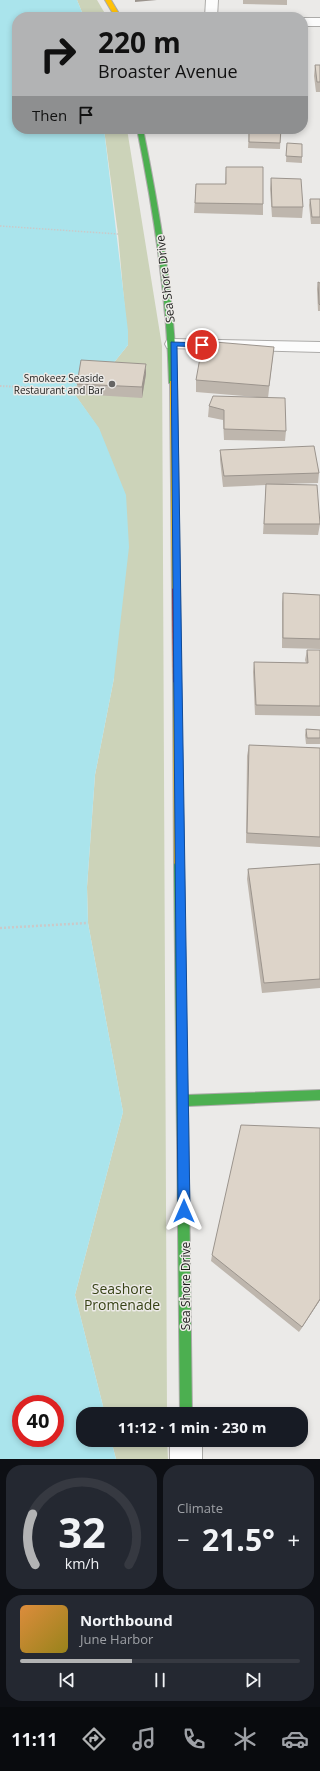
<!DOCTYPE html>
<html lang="en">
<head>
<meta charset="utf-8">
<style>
	:root { --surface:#171b24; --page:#242831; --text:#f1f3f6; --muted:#9ea1a6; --line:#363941; --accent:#b2b3b4 }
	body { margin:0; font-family:"Open Sans",sans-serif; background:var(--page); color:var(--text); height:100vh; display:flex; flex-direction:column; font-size:15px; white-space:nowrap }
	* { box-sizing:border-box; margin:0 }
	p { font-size:13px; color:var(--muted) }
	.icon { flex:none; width:22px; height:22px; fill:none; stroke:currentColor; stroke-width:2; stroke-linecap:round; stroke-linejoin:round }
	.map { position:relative; height:1459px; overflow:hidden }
	.panel { display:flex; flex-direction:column; gap:6px; padding:6px; background:#0d0f14; flex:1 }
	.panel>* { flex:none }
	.banner { position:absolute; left:12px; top:12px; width:296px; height:122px; border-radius:16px; box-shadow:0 2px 6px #0003; background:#b2b3b4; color:#111; overflow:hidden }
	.speed { position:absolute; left:12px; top:1395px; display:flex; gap:8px; font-size:20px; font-weight:700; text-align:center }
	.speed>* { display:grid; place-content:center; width:52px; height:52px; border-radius:50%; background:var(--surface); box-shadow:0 2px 6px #0003; line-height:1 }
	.speed .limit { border:6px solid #d22; background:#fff; color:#111 }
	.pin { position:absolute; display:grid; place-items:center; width:34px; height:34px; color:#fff; margin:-17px; border:2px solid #fff; border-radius:50%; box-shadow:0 1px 4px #0007 }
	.me { position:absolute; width:44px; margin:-22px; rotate:0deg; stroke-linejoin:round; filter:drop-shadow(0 0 3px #0008) }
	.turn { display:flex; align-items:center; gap:14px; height:84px; padding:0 20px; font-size:18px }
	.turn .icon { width:52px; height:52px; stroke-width:2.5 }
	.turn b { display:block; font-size:28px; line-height:34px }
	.then { display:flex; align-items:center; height:38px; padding:0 20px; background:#0003; gap:8px; font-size:15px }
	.big { font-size:30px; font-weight:700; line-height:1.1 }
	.panel .tile { flex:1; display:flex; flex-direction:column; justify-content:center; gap:6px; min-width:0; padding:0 14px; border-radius:16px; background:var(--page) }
	.panel .dial { align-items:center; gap:0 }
	.dial svg { height:104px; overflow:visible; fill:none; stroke:var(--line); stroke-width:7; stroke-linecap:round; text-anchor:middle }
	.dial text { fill:var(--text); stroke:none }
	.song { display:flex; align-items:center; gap:12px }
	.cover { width:48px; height:48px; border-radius:6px; background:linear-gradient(135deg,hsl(30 70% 55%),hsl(50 70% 35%)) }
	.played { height:4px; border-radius:2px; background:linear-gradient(90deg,var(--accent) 40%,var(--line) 40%) }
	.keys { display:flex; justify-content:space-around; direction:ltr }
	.heat { display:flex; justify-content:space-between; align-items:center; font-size:22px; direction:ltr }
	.panel .tiles { flex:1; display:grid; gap:6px; grid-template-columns:1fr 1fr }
	.tile:last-child { grid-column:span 2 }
	.trip { position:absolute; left:76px; top:1407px; width:232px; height:40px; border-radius:16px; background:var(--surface); box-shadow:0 2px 6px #0003; font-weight:700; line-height:40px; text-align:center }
	.tabs { display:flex; height:64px; justify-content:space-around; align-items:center; background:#090b0e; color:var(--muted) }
	.tabs .icon { width:28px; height:28px }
	.tabs .current { color:var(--accent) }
	.tabs b { font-size:18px; color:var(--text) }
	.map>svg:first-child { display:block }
</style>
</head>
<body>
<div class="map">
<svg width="320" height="1459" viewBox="0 0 320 1459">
	<rect width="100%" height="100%" fill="#ebeae8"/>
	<path fill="#ccd3b9" d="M77,0h20l10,17h-23z
		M104,129h23l35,217 5,1068h-62l-30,-119 48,-183 -35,-189 -1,-36 8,-112 19,-97 -10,-233 -5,-16 -28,-40 41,-24 16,-20 -10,-111z
		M111,1440h56l1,19h-52z"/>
	<path fill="#aae4ec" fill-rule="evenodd" d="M0,0h77l7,17h-67v112h87l24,202v14l-16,20 -41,24 28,39 27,67 3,52 -15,131 -19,97 -8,112 1,36 35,189 -48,183 30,119h-22v26h28l5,19h-116zM21,1404h34v34h-34z"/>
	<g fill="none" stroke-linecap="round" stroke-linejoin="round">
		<g stroke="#acaba9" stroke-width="2">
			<path id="street" d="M206,0h12l-1,17h-12z
				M303,18h17v8h-17z
				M173,339l147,3v10l-153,-4 -2,-4 2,-4z
				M170,1440h32v19h-32z"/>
		</g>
		<g stroke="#acaba9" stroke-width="2">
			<path id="fast" d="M137,129h6c17,84 31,168 34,254l-4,2 -4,-2c-2,-86 -15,-170 -32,-254z
				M179,859l3,1 2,3 3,232 133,-5v10l-132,6 4,308h-12l-6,-551 2,-3z"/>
		</g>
		<g stroke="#acaba9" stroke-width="2">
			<path id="slow" d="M105,0h6l10,17h-6z
				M170,381h3l4,2 3,206 -4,3 -4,-3z
				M177,679l4,3 3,181 -2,3 -3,1 -3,-1 -2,-3 -1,-181z"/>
		</g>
		<g stroke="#acaba9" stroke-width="2">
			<path id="jam" d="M176,586l4,3 1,93 -4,3 -4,-3 -1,-93z"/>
		</g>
		<path stroke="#cac9c9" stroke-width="1.5" stroke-dasharray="1.5 1.5" stroke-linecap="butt" d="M0,226l118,8"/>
		<path stroke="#cac9c9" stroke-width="2" stroke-dasharray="1.5 1.5" stroke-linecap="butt" d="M0,386l71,3"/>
		<path stroke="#cac9c9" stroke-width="2.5" stroke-dasharray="2 2" stroke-linecap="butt" d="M0,928l88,-5"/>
		<use href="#street" fill="#fcfcfc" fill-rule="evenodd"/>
		<use href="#fast" fill="#4caf50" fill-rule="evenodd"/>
		<use href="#slow" fill="#ffc107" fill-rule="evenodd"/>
		<use href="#jam" fill="#c62828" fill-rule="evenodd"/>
	</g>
	<path fill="#beb6ad" d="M243,0h44v5l-44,-1z
		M315,65h5v27h-4l-2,-16z
		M249,129h32l-1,20 -32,-1z
		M287,143l15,14v6l-16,-1z
		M226,167l37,37v11l-69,-2 2,-29h29z
		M271,178l32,29 -1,11 -30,-1 -2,-28z
		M310,199h10v25h-9l-2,-19z
		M318,282l2,1v28h-2l-1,-22z
		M274,347l-6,51 18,33 -1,10 -61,-1 -1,-20 -15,-3 1,-11 48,-9 -61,-5v-12z
		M146,374l-4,24 -64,-4 -1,-10z
		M220,450l99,23 -1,10 -35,1 37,40 -2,11 -55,-1 3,-49 -43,2 -3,-27z
		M283,593l37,2v54l-38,-1v-45z
		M307,650h13v66l-65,-1 -2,-43 1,-10 52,1 -1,-3z
		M306,729l14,1v14h-14l-1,-9z
		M249,745l71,3v99l-74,-4 1,-87z
		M320,864v124l-58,5 -15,-114 1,-10z
		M320,1128v172l-21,32 -88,-71 1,-6z"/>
	<path fill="#9b948d" d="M135,0h22l-22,2z
		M146,364v10l-4,24v-11z
		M320,1299v1l-21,32 3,-5z"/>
	<path fill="#ddd4c9" stroke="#9b948d" d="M315,65h5v17h-3z
		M249,129h32l-1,14 -31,-1z
		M287,143l15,1v13l-16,-1z
		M226,167h37v37l-68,-1 1,-19h30z
		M271,178l30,1 2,28h-31z
		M310,199h10v18h-8z
		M318,282l2,1v22l-1,-1z
		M203,341l71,6 -5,39 -73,-6z
		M81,360l65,4 -4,23 -65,-3z
		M213,396l72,2 1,33 -62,-2v-19l-15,-4z
		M314,446l5,27 -95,3 -4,-26z
		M266,484l51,1 3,39h-56z
		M283,593l37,2v44l-37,-1z
		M307,650h13v56l-64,-1 -2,-43 54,1z
		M306,729l14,1v8h-13z
		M249,745l71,3v89l-73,-4z
		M320,864v115l-56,4 -16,-114z
		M241,1125l79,3v171l-18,28 -90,-72z"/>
	<path fill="#1a73e8" stroke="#114b97" d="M171,342l31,1 4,2 -4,2 -25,-1 13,865 -2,4 -4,1 -4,-1 -2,-4z"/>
	<circle fill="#666564" stroke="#eceae7" stroke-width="1.5" cx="112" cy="384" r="4"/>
	<g text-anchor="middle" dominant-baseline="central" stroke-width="3" stroke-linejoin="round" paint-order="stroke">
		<g font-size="10" fill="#1e1e1d" stroke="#eceae7" text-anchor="end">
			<text x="104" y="378">Smokeez Seaside<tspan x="104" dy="12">Restaurant and Bar</tspan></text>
		</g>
		<g font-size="12" fill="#1e1e1d" stroke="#eceae7">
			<text transform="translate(165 279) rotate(-97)">Sea Shore Drive</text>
			<text transform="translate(185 1286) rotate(-90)">Sea Shore Drive</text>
		</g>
		<g font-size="14" fill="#384316" stroke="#eceae7">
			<text x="122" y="1288">Seashore<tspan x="122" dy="16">Promenade</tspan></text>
		</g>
	</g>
</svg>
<div class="speed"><div class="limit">40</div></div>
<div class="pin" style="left:202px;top:345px;background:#d93025"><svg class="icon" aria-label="arrive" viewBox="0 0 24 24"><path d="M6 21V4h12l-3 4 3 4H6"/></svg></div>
<svg class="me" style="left:184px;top:1211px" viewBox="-20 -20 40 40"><path d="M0-17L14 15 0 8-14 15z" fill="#1a73e8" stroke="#fff" stroke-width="4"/></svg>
<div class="trip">11:12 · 1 min · 230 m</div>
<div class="banner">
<div class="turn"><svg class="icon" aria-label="right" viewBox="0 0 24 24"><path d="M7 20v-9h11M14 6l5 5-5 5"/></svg><div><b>220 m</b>Broaster Avenue</div></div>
<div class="then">Then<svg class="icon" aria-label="arrive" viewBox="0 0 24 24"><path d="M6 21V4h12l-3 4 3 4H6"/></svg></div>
</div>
</div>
<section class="panel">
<div class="tiles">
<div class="tile dial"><svg viewBox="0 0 100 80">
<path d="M14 69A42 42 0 1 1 86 69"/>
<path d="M14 69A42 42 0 0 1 12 30" stroke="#b2b3b4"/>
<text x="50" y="56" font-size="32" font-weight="700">32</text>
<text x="50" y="72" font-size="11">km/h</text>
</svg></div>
<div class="tile"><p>Climate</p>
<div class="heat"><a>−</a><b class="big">21.5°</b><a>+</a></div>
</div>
<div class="tile">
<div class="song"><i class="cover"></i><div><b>Northbound</b><p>June Harbor</p></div></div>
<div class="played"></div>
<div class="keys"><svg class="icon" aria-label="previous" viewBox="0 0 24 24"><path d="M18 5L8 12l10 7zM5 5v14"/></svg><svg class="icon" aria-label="pause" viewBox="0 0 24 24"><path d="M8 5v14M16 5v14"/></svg><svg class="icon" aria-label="next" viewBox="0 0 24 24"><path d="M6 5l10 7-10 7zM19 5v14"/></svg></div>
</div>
</div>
</section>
<nav class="tabs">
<b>11:11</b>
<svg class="icon current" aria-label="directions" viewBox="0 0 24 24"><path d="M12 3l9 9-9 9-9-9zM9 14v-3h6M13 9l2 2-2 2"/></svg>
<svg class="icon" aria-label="music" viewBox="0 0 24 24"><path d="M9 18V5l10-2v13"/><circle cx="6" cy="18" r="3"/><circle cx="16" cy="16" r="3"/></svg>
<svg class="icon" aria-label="phone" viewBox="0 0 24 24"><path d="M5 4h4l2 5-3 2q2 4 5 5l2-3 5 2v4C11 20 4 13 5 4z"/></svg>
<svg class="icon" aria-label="climate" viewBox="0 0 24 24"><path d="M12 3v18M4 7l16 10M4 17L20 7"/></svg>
<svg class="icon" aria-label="car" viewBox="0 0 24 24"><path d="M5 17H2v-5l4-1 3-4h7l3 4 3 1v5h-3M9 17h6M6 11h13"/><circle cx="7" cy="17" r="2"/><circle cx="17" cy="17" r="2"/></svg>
</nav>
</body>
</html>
